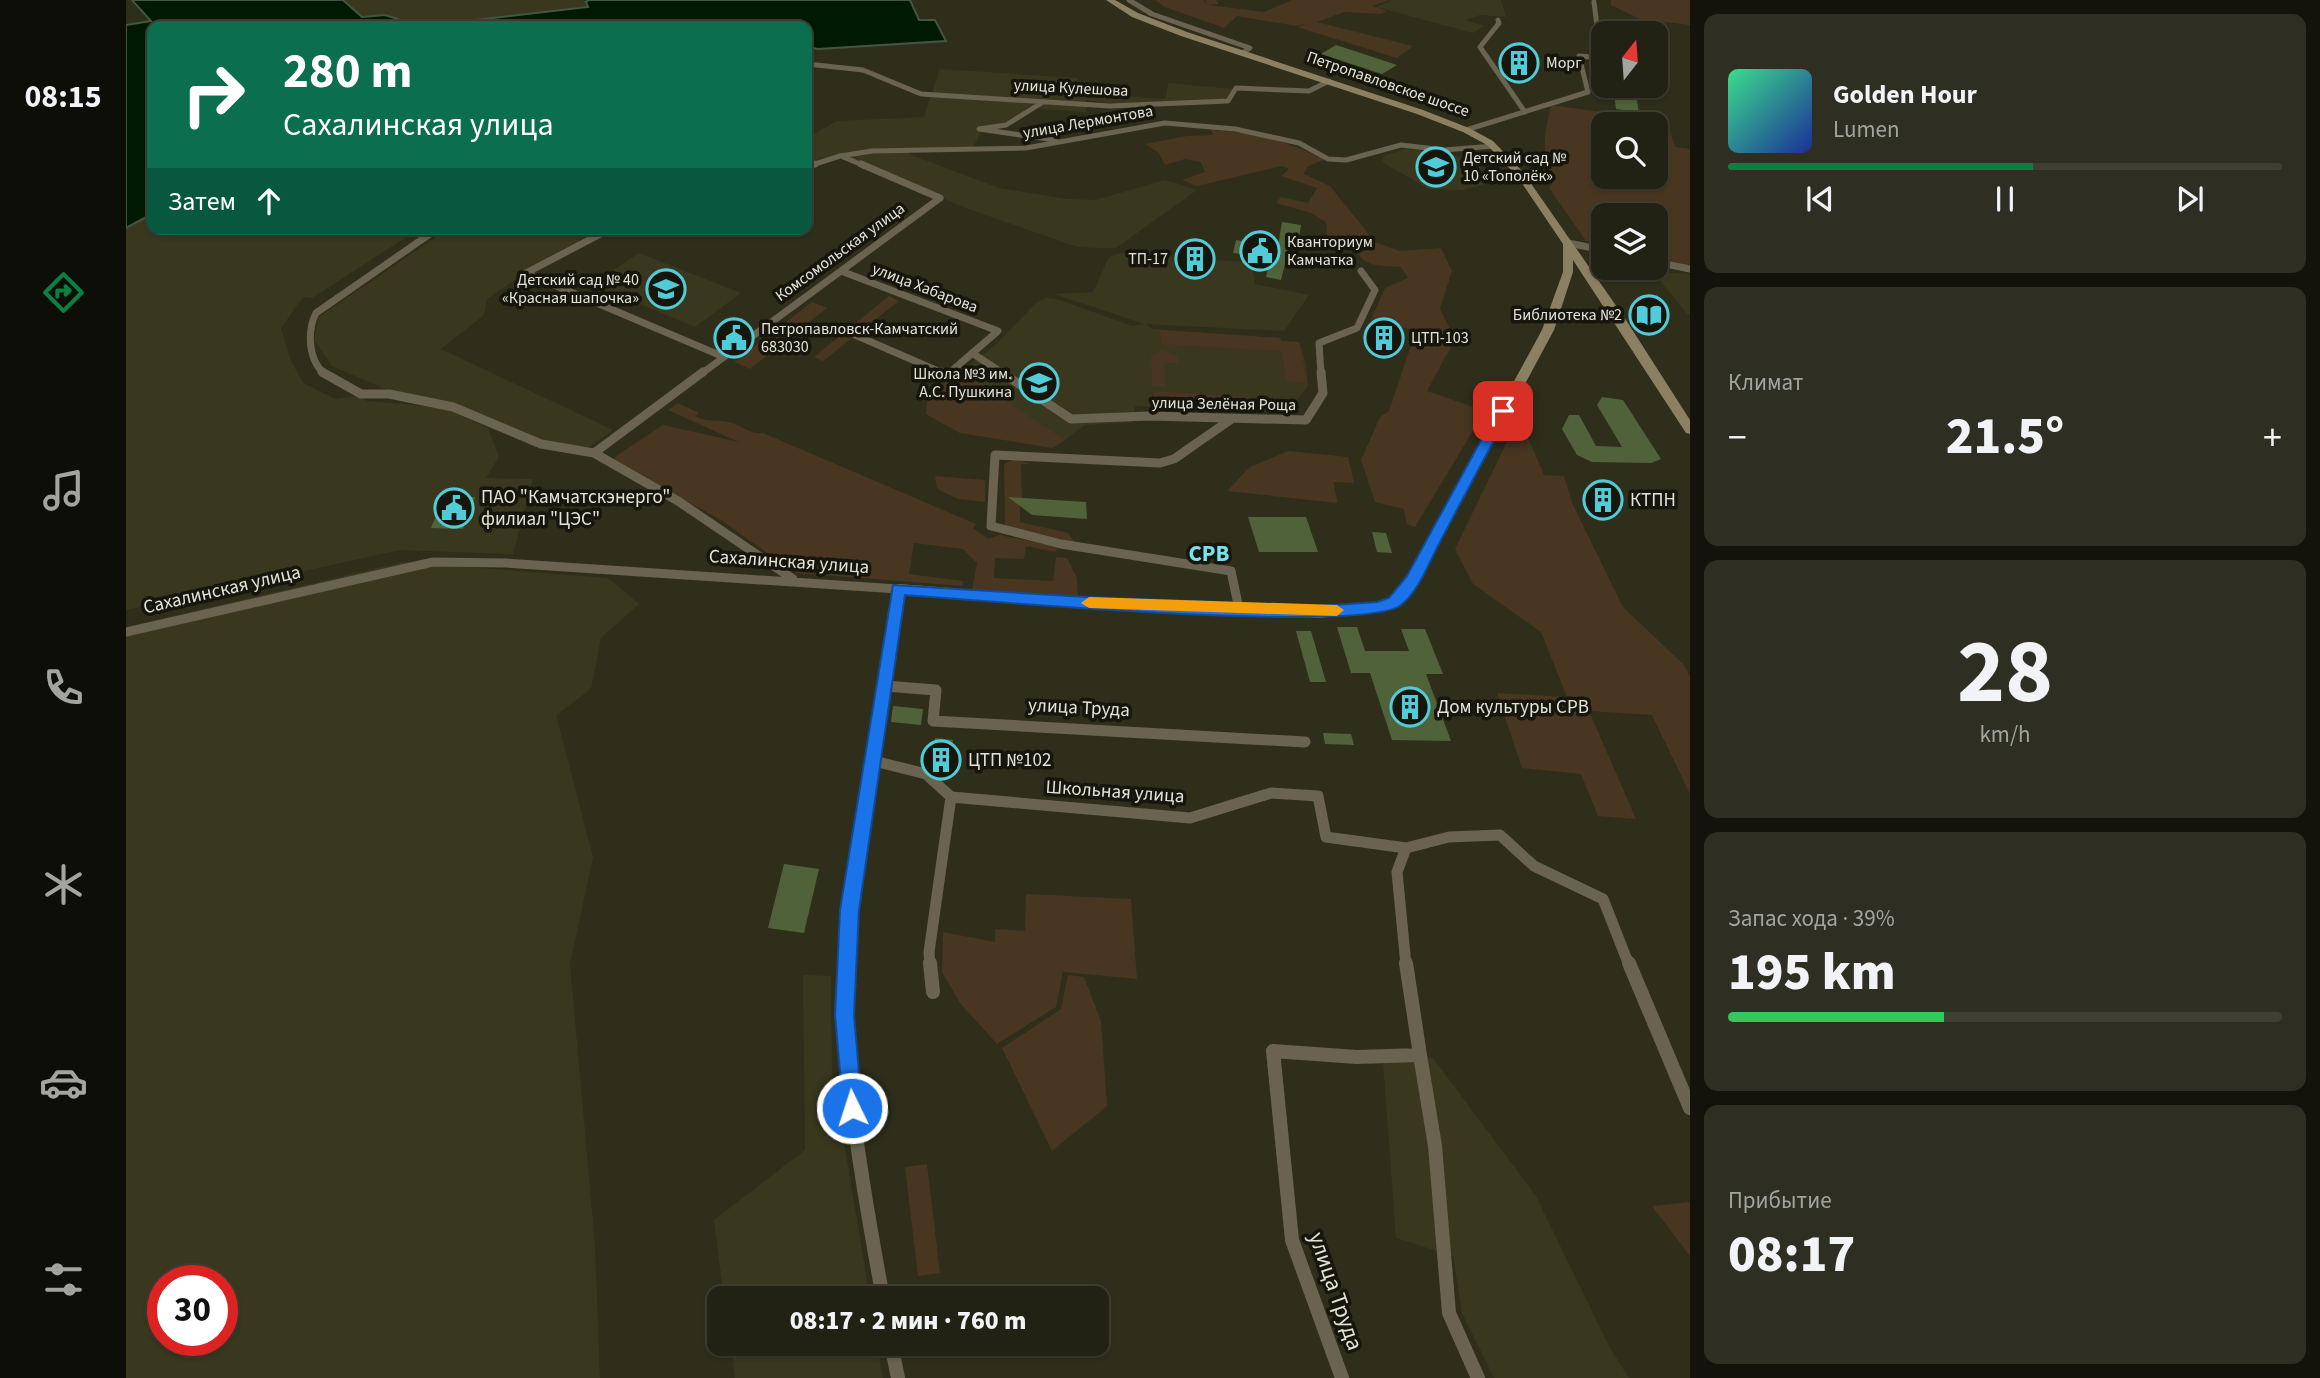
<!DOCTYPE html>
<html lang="ru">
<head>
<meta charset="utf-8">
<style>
	:root { --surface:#222214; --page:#2e2f22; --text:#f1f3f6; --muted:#a2a4a0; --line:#3f3f34; --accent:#0b8043 }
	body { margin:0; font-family:"Source Sans 3",sans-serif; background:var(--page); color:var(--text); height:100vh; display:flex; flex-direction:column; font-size:26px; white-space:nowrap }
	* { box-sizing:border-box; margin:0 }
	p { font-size:23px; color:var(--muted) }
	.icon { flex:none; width:38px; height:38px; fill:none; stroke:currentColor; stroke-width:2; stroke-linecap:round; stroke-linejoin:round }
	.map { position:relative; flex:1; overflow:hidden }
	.panel { display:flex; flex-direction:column; gap:14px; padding:14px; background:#13130b; width:630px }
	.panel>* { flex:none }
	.top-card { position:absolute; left:21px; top:21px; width:665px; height:214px; border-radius:14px; box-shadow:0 2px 5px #0004,0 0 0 2px var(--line); background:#0b6e4f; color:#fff; overflow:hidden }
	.needle { width:46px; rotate:17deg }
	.buttons { position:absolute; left:1465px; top:21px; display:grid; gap:14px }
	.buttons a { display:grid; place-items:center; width:77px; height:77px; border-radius:14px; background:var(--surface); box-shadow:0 2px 5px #0004,0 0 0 2px var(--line); font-size:35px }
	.speed { position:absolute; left:21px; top:1265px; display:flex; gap:14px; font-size:35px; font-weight:700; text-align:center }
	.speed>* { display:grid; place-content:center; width:91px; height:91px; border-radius:50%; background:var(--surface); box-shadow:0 2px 5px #0004,0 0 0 2px var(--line); line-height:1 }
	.speed .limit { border:10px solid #d22; background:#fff; color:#111 }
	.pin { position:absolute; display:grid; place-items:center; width:60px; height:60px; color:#fff; margin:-30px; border-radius:14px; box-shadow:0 4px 10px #0006 }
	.me { position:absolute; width:77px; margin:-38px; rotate:356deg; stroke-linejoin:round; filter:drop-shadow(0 0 5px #0008) }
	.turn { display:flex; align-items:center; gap:24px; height:147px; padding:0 21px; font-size:32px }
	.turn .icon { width:91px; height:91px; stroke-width:2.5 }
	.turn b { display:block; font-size:49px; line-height:60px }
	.then { display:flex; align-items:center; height:66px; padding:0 21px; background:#0003; gap:14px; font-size:26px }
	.big { font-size:52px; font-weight:800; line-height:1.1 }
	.panel .tile { flex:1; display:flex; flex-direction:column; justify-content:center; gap:10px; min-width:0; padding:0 24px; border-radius:14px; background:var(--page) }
	.panel .dial { align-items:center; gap:0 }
	.dial b { font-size:91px; line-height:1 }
	.song { display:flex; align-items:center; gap:21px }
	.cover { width:84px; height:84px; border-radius:10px; background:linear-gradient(135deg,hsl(150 70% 55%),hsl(230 70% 35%)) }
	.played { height:7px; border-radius:4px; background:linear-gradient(90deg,var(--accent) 55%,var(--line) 55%) }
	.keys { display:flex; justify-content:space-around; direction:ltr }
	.heat { display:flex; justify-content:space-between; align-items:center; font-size:38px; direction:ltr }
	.charge { height:10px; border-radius:5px; background:linear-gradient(90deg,#34c759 39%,var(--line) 0) }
	.trip { position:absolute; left:581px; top:1286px; width:402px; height:70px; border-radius:14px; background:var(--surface); box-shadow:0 2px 5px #0004,0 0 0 2px var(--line); font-weight:800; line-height:70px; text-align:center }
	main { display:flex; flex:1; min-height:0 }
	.menu { display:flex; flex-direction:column; width:126px; justify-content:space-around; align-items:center; background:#0e0e08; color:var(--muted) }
	.menu .icon { width:49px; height:49px }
	.menu .active { color:var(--accent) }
	.menu b { font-size:32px; color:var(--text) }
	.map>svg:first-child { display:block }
</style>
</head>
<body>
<main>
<nav class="menu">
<b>08:15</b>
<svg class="icon active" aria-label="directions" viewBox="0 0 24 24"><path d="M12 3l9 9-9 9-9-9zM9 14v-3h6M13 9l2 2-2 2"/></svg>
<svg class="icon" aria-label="music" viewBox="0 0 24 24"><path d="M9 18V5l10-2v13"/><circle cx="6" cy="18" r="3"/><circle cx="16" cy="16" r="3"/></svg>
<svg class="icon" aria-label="phone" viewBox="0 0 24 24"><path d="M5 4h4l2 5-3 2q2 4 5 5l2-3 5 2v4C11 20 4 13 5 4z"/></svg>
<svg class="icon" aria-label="climate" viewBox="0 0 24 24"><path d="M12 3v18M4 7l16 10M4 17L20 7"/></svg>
<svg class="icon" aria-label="car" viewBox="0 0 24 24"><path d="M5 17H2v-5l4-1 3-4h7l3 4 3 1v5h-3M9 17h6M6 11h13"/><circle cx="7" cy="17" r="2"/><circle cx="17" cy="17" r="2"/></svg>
<svg class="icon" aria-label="filters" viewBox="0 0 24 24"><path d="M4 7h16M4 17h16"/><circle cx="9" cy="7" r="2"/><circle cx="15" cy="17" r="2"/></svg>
</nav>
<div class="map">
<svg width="1564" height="1378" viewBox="0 0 1564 1378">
	<rect width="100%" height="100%" fill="#2e2e1b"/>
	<path fill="#39381e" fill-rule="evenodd" d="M219,0h243l-2,2 3,5 -168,19 -36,-11 -23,2z
		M1266,0h109l5,17 -26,-2 -14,5 18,6 -11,7 -97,-26z
		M814,69l139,9 -12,13 92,8 7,-1 2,-15 64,6 -6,11 -109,4 -31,-4v12l-58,-4 -33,21 -13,2 -9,16 -65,4 1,3 90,34 68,11 29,1 69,-20 32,10 -81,58h-17l-22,-1 -111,-39 -118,-50h-27l-14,4v-24l30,-17 87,-4z
		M1279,149l47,5 37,19 6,8 -31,9 -35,-1 -47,-27 2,-6z
		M26,214v15h267l-107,69 -9,-1 -22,31 9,31 13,24 32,16 23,-3 9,5 78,7 43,20 11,28 -13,22 47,1 -20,75 -113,-4 -274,60v-382z
		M322,229h154l-52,27 -63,43 -3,16 -43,34 172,81 -27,19 -42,-7 -87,-37 -69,-15 -56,-24 -18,-26 5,-23z
		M513,253l102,40 -46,34 -103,-43z
		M995,253l122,9 9,4 3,18 54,11 -25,36 -138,-7 6,5 128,9 1,3 18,1 7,22 2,22 -20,26 -153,-6 -2,16 -48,3 -32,23 -93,-15 -34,-19 2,-18 65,-49 43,-44 10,-5 14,2 72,26 13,-2 -91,-30 39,-2 16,-35z
		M1527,272l37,2v40h-3z
		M277,562l205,16 31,26 -38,34 -10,51 -35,26 37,142 -23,107 25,281 5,133h-474v-751zM37,1281h59v59h-59z
		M677,975l28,1 1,95 38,227h-146l-10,-78 91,-70z
		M1307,1058l103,138 73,150 20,32h-135l-32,-65 -9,-57 -57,-18 -13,-176z
		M605,1344h146l6,34h-148z"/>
	<path fill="#483621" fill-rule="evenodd" d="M1029,0h48l5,5 -3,-5h11l3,4 -10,1 55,7 28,-12h97l-16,6 14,5 -6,3 -37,-2 -27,10 96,24 -16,12 -100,-31 9,-3 -10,2 -59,-10 -13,12 -59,-21z
		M1485,0h79v25l-50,-6 -29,-14z
		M1425,105l116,16 8,26 15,2v117l-34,-8v-43h-53v30l-17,-4 -37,-53 4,-6c-12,-27 -9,-49 -2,-77zM1477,124h53v53h-53z
		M1085,130c40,2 79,11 113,30l-16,6 -4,8 26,12 45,56 25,9 41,-3 11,23 -12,38 15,30 -28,52 58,20 -70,116 -8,-3 -3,-15 -29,-7 -14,-42 19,-43 9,-6 27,-80 -45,-12 14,-31 23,-10 -7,-11c-15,-1 -35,1 -43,-14l6,-1c-9,-15 -21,-16 -37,-16l-1,-14 -15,-9 -35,-10 5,-6 27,6 9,-15 -36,-12 8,-7 -7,-3 -85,20 -15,-6 23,-8 -4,-10 -16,-3 -20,6 -6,-12 -14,-9 42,-8 26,-1z
		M763,296l10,5 -76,60 -9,-4z
		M686,302l15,6 -77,61 -16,-7z
		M1034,330l120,8 1,3 18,1 8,41 -20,-2 -6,-30 -120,-7z
		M1035,350l16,6 1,7h-14l2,24 -14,-1 -1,-30z
		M833,370l106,70 -12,8 -93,-15 -34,-19 2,-18z
		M1027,391l142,9 -9,11 -131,-7z
		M552,403l21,10 -4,3c9,6 23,4 34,6 12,3 22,13 34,11l213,91 -3,4 15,11 11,-4 58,11 -1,6 -30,-6 -2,13 -29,-1 -1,20 59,3 3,-24 11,1 10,20 1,19 -106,-7 5,-27 -14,-14 -49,-6 -5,31 54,7v5l-167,-13 -75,-53 -107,-59 2,-5 47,-31 76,17 -71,-32z
		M1393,417l25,58 20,1 8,27 51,104 61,58 6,12v117l-38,-79 -63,-4 47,108 -38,-3 -17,-42 -59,-6 -25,-75 70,4 -26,-65 -68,-48 -18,-35z
		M1162,451l60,6 6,26 -21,-1 5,21 -111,-12 23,-24z
		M888,459l17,5h-10l1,34h-8l6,9v15l48,11 8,11 -71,-18 -1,-62z
		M809,476l50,4v22l-27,-3 -21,-10z
		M900,894l105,5 6,80 -74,-7 -7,35 -59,37 -37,-41 -18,-31 1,-40 52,10v-13l30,2z
		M942,975l16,2 17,44 6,85 -55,45 -50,-103 59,-39z
		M801,1164l13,109 -22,3 -13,-109z
		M1564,1202v54l-38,-50z"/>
	<path fill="#001a02" stroke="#445642" stroke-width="2" d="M6,0h211l19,17 23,-2 35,11h-268v188l-26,14v-203l25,-4z
		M463,0h321l9,20h16l11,21 -128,8 -11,-2v-21h-383l164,-19 -2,-5z"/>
	<path fill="#506239" d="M1210,45l61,20 -15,9 -61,-20z
		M1487,87l22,3 4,22 -23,-3z
		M1156,222l19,3 -3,20 -8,-1 -9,36 -15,-3 4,-19 -37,-5 3,-13 42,6z
		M1476,397l21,3 38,59 -10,4 -59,-1 -15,-7 -15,-26 7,-14h10l17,31 26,1 -25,-42z
		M318,497h31l-12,32 -32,-1z
		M882,497l78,5 1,17 -55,-4z
		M1122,517h58l12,35h-59z
		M1246,532l14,1 6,20 -15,-1z
		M1211,627h20l8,24h44l-8,-22h24l18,45h-17l25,67 -59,-1 -22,-67h-19z
		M1170,631h15l15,51h-16z
		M767,706l30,3 -2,16 -30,-3z
		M1197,733l28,1 3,11 -29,-1z
		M809,738l18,2 -5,34 -12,-2 -6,-5z
		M658,864l35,5 -15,64 -36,-5z"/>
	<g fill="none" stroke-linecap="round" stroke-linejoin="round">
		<path stroke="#6a6350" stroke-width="5" d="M1003,0l23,14 98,34 -8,5
			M1372,20l1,3 -19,24 45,65
			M681,64l56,6 58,24 189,12 118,-5 8,-13 73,3 20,-10
			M917,102l-37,23 -27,4 76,11
			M1340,130l122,-38 -9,-36 22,2 -7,-56
			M717,157l22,9
			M683,166l31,-10 32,-5 154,-3 139,-25 70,6 64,14 29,16 18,1 55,-15 43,5 50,-4"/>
		<path stroke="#6a6350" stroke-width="7" d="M735,164l79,34
			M681,167l8,-3
			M1442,243l35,7
			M1530,262l34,7
			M715,271l157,60 -50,43
			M400,273l198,84
			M400,273l84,-44
			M729,335l90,39
			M846,353l32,21
			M199,374c-17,-13 -18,-43 -9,-61l121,-84
			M575,374l239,-176
			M1195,374l-2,-31 38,-15 18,-38 -14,-19"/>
		<path stroke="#6a6350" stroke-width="9" d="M196,372l39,22h28l64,13 88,37 53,9 84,48 115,78
			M815,372l6,3 3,-3
			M875,372l70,47 78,-3 157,4 17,-27 -2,-21
			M1104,420l-56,39 -14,4 -165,-8 -4,71 70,18 170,27 8,38
			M468,453l109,-81
			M0,632l307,-70 72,1 393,26 -7,47"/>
		<path stroke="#6a6350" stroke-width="11" d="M759,686l51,4 -3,31 372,21
			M748,761l52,13 25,23 -22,155 1,13
			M825,797l239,21 81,-25 47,3 8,41 80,11
			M721,965l2,-55 42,-276
			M1280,965l-9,-93 9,-24 43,-11 51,-2 34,31 69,33 26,66"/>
		<path stroke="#6a6350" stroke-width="14" d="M721,963c-4,118 15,220 36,335
			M804,963l3,29
			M1503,963l61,145
			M1294,1055l15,91 14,167 29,65
			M765,1344l7,34
			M1216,1378l-50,-138 -19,-189 84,6 63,-2 -14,-92"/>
		<path fill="#8c8063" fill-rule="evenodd" d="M980,0h9l23,13 49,19 236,78 46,18 24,13 30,31 103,148 64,100v14l-4,-1 -113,-173v12l-19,58 -134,249 -20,27 -23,6 -59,6 -232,-10 -193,-15 -2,-4 7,-5 188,14 232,8 59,-4 13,-4 18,-22 134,-246 21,-58v-28l-46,-68 -30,-31 -24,-13 -46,-18 -236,-78 -49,-19z"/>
	</g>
	<path fill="#1a73e8" stroke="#114b97" stroke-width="2" d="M1377,407l7,4c-24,44 -47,87 -70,131 -11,20 -21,49 -39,63 -39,30 -426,-5 -496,-10l-46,315 -5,105 8,93 -3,8 -7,3 -8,-3 -9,-101 5,-105 53,-325 193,12 232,9 59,-4 12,-4 18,-22 90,-165z"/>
	<path fill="#f59e0b" d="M963,597l248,8 7,5 -7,6 -248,-8 -8,-5z"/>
	<defs>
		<g id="building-ring" transform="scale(2.0125)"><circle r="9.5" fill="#16160d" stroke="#52cbd8" stroke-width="1.5"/><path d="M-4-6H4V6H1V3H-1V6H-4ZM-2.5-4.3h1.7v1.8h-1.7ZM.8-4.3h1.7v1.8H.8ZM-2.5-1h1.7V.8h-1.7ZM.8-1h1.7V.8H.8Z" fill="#52cbd8"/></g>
		<g id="school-ring" transform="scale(2.0125)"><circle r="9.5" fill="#16160d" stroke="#52cbd8" stroke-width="1.5"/><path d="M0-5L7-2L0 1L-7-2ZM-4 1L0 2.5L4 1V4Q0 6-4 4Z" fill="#52cbd8"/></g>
		<g id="civic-ring" transform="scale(2.0125)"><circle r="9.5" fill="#16160d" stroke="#52cbd8" stroke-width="1.5"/><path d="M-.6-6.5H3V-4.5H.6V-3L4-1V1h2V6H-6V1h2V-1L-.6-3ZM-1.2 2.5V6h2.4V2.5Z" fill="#52cbd8"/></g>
		<g id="library-ring" transform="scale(2.0125)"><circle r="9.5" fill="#16160d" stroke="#52cbd8" stroke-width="1.5"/><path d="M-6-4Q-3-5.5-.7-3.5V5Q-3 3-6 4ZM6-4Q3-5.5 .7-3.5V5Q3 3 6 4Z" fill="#52cbd8"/></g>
	</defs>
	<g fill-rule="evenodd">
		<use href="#building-ring" x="1393" y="63"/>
		<use href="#school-ring" x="1310" y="167"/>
		<use href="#civic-ring" x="1134" y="251"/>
		<use href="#building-ring" x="1069" y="259"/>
		<use href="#school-ring" x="540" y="289"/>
		<use href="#library-ring" x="1523" y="315"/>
		<use href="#civic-ring" x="608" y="338"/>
		<use href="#building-ring" x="1258" y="338"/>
		<use href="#school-ring" x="913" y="383"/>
		<use href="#building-ring" x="1477" y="500"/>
		<use href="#civic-ring" x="328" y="508"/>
		<use href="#building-ring" x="1284" y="707"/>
		<use href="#building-ring" x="815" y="760"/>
	</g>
	<g text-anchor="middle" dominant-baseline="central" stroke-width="7" stroke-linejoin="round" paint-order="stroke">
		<g font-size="16" fill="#e3e3d7" stroke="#16160d" text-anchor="start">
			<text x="1420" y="63">Морг</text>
			<text x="1337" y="158">Детский сад №<tspan x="1337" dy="18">10 «Тополёк»</tspan></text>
			<text x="1161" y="242">Кванториум<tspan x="1161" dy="18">Камчатка</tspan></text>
			<text x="1042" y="259" text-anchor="end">ТП-17</text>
			<text x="513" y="280" text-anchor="end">Детский сад № 40<tspan x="513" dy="18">«Красная шапочка»</tspan></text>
			<text x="1496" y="315" text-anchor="end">Библиотека №2</text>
			<text x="635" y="329">Петропавловск-Камчатский<tspan x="635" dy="18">683030</tspan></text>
			<text x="1285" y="338">ЦТП-103</text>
			<text x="886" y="374" text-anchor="end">Школа №3 им.<tspan x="886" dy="18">А.С. Пушкина</tspan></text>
		</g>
		<g font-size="16" fill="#e3e3d7" stroke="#16160d">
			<text transform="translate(1262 84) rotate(19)">Петропавловское шоссе</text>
			<text transform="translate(945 88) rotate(3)">улица Кулешова</text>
			<text transform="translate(962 122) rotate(-10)">улица Лермонтова</text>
			<text transform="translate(714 252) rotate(-36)">Комсомольская улица</text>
			<text transform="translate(799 288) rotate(21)">улица Хабарова</text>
			<text transform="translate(1098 404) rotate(1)">улица Зелёная Роща</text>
		</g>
		<g font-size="19" fill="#e3e3d7" stroke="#16160d" text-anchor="start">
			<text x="355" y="497">ПАО "Камчатскэнерго"<tspan x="355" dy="22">филиал "ЦЭС"</tspan></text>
			<text x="1504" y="500">КТПН</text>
			<text x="1311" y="707">Дом культуры СРВ</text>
			<text x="842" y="760">ЦТП №102</text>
		</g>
		<g font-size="19" fill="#e3e3d7" stroke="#16160d">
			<text transform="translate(663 562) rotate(4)">Сахалинская улица</text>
			<text transform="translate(96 590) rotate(-13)">Сахалинская улица</text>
			<text transform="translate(953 708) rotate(3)">улица Труда</text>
			<text transform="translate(989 792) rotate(4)">Школьная улица</text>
		</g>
		<g font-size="23" font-weight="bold" fill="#78e2ee" stroke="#16160d">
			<text x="1083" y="553">СРВ</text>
		</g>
		<g font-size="23" fill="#e3e3d7" stroke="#16160d">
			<text transform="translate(1210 1291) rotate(71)">улица Труда</text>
		</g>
	</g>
</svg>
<div class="buttons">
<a><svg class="needle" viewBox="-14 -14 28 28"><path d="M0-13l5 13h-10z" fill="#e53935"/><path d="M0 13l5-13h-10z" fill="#a2a4a0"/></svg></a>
<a><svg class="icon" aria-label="search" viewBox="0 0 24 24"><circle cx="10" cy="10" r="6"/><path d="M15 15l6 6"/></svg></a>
<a><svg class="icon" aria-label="layers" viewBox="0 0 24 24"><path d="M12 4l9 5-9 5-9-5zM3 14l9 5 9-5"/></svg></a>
</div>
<div class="speed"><div class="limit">30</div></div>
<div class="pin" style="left:1377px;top:411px;background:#d93025"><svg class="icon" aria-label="arrive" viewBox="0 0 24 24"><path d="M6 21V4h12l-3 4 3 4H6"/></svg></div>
<svg class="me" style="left:726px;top:1108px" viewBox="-20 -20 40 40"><circle r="17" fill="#1a73e8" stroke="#fff" stroke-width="3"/><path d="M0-11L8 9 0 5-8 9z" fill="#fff"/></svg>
<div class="trip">08:17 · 2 мин · 760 m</div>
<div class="top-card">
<div class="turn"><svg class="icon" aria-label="right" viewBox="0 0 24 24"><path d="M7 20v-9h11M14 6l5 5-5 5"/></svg><div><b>280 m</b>Сахалинская улица</div></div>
<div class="then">Затем<svg class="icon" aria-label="ahead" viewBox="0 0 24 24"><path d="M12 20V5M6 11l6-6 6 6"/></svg></div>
</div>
</div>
<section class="panel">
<div class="tile">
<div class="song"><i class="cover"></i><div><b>Golden Hour</b><p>Lumen</p></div></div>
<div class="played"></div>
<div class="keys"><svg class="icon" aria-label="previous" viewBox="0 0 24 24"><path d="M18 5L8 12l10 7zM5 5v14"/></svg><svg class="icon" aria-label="pause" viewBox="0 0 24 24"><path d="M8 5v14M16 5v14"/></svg><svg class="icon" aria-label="next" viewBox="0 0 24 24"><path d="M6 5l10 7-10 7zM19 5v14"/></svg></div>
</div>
<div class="tile"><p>Климат</p>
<div class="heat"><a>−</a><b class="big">21.5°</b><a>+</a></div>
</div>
<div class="tile dial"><b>28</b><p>km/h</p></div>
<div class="tile"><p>Запас хода · 39%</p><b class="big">195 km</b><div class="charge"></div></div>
<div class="tile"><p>Прибытие</p><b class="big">08:17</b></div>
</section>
</main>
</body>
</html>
